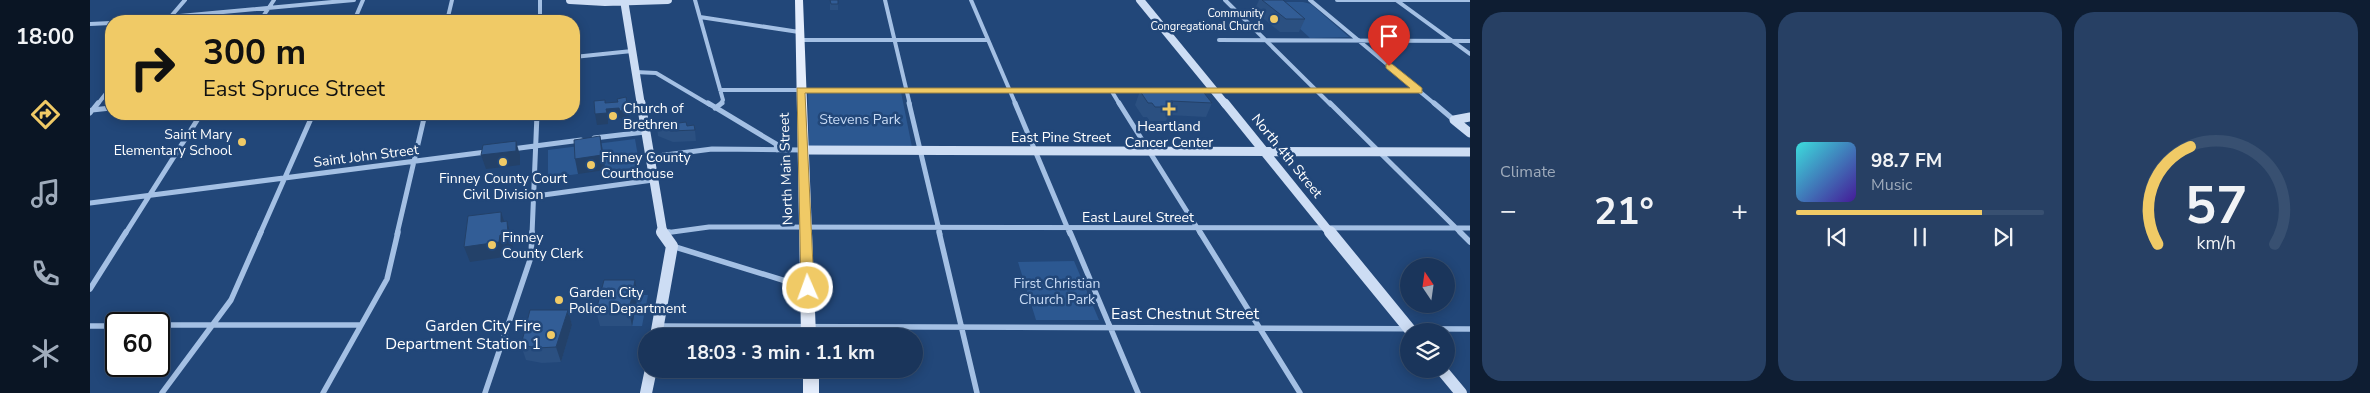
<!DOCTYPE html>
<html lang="en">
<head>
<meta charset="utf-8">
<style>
	:root { --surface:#1a355b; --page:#274064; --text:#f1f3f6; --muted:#9fabbb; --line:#385071; --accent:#f0ca66 }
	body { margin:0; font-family:"Nunito Sans",sans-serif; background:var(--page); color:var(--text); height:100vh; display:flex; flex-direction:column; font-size:19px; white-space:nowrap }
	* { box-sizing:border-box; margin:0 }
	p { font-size:16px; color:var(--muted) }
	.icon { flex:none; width:28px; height:28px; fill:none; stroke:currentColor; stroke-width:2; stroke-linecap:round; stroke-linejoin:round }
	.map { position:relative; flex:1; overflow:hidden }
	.sheet { display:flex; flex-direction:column; gap:12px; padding:12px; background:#0e1d32; width:900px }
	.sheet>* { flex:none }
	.guide { position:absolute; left:15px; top:15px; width:475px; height:105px; border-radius:20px; box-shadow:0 2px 12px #0003,0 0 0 1px var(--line); background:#f0ca66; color:#111; overflow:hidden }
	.needle { width:32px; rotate:347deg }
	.tools { position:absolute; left:1310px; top:258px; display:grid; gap:10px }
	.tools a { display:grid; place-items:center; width:55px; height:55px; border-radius:50%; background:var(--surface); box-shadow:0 2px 12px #0003,0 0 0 1px var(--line); font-size:25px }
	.speed { position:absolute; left:15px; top:312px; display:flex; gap:10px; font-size:25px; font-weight:700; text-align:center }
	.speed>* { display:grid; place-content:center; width:65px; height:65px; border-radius:50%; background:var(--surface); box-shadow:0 2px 12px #0003,0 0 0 1px var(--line); line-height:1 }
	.speed .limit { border:2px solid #111; border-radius:8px; background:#fff; color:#111 }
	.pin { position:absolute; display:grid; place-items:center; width:42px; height:42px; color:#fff; margin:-51px -21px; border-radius:50% 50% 50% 0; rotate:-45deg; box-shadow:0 0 5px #0007 }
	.pin .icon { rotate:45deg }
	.me { position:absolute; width:55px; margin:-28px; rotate:358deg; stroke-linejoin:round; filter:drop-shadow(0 0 4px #0008) }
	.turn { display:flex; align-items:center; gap:18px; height:105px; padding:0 15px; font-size:22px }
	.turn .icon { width:65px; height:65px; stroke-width:2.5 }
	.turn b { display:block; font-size:35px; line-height:42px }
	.big { font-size:38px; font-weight:700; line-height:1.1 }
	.sheet .tile { flex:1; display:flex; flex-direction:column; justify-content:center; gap:8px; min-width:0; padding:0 18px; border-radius:20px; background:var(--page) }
	.sheet .dial { align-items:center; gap:0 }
	.dial svg { height:130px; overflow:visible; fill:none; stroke:var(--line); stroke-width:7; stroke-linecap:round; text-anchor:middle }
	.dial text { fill:var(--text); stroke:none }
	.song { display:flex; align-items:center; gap:15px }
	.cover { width:60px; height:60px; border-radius:8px; background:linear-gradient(135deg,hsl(180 70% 55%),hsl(260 70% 35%)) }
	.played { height:5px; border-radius:2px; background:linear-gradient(90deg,var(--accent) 75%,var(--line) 75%) }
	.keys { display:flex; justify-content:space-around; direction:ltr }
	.heat { display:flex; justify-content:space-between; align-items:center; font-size:28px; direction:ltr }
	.sheet .tiles { flex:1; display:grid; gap:12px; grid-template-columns:repeat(3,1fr) }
	.trip { position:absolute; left:548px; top:328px; width:285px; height:50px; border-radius:25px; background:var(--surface); box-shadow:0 2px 12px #0003,0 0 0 1px var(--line); font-weight:700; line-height:50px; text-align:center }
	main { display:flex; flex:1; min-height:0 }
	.dock { display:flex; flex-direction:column; width:90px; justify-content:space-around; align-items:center; background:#0a1524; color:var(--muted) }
	.dock .icon { width:35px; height:35px }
	.dock .current { color:var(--accent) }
	.dock b { font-size:22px; color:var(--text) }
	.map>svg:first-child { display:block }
</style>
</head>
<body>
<main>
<nav class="dock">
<b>18:00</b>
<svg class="icon current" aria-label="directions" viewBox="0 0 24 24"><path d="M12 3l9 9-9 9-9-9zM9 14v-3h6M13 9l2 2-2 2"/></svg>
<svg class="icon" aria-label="music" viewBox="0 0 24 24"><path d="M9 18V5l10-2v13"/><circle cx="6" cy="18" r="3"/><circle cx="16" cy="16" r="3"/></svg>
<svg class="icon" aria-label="phone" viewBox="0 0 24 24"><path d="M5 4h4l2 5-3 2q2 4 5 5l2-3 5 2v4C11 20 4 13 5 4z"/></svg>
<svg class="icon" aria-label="climate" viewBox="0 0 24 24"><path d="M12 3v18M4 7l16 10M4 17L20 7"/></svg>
</nav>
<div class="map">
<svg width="1380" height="393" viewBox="0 0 1380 393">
	<rect width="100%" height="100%" fill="#224779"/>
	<path fill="#2c5891" d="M1181,2h32l8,2 38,33 -39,1z
		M718,91l93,1 11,55 -103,-1z
		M545,139l6,35 -35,5 -3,-28 -25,23 -30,4v-28z
		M984,261l25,59h-63l-18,-58z
		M548,295h10l-6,31h-10z"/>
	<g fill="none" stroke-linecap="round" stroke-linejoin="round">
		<path stroke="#a4c0e4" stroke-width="4" d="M450,0v21
			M605,0l28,100 -3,5
			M795,0l25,105
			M881,0l45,105
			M1135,0l106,105
			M1220,0l126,105
			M1247,0h133
			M1306,0l74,54
			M610,17l99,15
			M35,21l229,-21
			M77,21l18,-21
			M170,21l14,-21
			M264,21l9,-21
			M357,21l5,-21
			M0,24l21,-1
			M710,40h188
			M1129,40l251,1
			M484,57l58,-6
			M545,72l21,1 54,32
			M630,90h464
			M1021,90l9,15
			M1105,90l224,1
			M7,105l14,-18"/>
		<path stroke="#a4c0e4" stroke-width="5" d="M618,103l68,41 1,6
			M819,103l31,131
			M925,103l55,131
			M1029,103l82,131
			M1240,103l132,131
			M1344,103l20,17
			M625,108l7,-5
			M2,110l19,-2
			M0,113l8,-10
			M504,138l51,-6
			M422,149l69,-9
			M560,157l62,-8 90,1
			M446,196l117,-16
			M0,203l396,-51
			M575,233l44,-6 761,1
			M35,234l76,-120
			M170,234l53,-120
			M307,234l28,-120
			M442,234l5,-120"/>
		<path stroke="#a4c0e4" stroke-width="5.5" d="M849,232l38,161
			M980,232l68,161
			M1110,232l100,161
			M1370,232l10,10
			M575,233l4,-1
			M582,246l133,41
			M0,289l36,-57
			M69,325h201
			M0,326h26
			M568,326l812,3
			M72,393l69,-93 30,-68
			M233,393l64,-114 11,-47
			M395,393l46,-136 1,-25"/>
		<path stroke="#cdddf4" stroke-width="8" d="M480,0l35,2 63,-2
			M534,0l17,105
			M1050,0l86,105"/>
		<path stroke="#cdddf4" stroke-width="9" d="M551,103l22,131
			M1135,103l106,131
			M1364,120l16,13
			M1364,120l16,-3
			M713,150l667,2"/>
		<path stroke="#cdddf4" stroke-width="12" d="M1240,232l81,99
			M566,336l16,-90 -10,-14
			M1351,369l20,24
			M556,393l5,-24"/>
		<path fill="#e4edfc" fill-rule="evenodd" d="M705,0h8l13,336h-15z
			M713,369h16v24h-16z"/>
	</g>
	<path fill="#2b5081" d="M740,0l8,4v6h-8z
		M1169,0h24l22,19 -6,13h-19l-26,-21z
		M1060,88l62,15 -6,14 -38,-2 -2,6h-17l-2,-4h-4l-8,-12 5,-14 9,-1z
		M567,126h30l8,4 1,11 -23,1 -15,-6z
		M548,295l-6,31h-32l-4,-15z
		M478,310l4,15 -11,37 -19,1 -16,-3 -5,-15z"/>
	<path fill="#234169" d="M529,108l9,2 2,11 -8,1 -1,-4 -13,2v4l-11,1 -2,-11 12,-5z
		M510,136l3,15 2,19 -27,4 -3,-15z
		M426,141l4,14v10l-34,4 -5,-14z
		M411,212l5,15 1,-6 4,15 2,12 -9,2v7l-34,5 -6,-15 37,-25z
		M545,280l3,15 -6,31 -3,-15z
		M478,310l4,15 -11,37 -5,-15z"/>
	<path fill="#325d96" stroke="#234169" d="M740,0h8v4h-7z
		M1172,0h21l22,19h-19z
		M1060,88l16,3 35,-2 11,14 -41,-2 2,2h-4l2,4h-16l-3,-4h-4l-8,-12 11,-1z
		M536,97l2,13 -8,1 -1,-3 -13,1 1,4 -12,1 -1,-13 11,-1v3l13,-1 -1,-3z
		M596,122l1,4 7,-1 1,5 -24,1 -14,-5z
		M510,136l2,19 -27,4 -1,-19z
		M426,141v10l-35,4 2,-10z
		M411,212v10l6,-1 1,12 -8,2 -1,7 -35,5 4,-31z
		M514,280h31l-6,31h-33z
		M440,310h38l-12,37 -19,1 -16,-3z"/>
	<path fill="#f0ca66" stroke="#9c8342" d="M1296,64h6l30,24v5h-617l9,195 -6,5 -7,-5 -4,-200h613l-24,-20z"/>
	<g fill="#f0ca66" stroke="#224779" stroke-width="2">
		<circle cx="1184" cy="19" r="5"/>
		<path d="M1076.5 101.5h5v5h5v5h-5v5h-5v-5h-5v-5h5z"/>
		<circle cx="523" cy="116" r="5"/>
		<circle cx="152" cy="142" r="5"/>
		<circle cx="413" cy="162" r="5"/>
		<circle cx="501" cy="165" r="5"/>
		<circle cx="402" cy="245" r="5"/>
		<circle cx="469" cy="300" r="5"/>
		<circle cx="461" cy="335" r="5"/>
	</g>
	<g text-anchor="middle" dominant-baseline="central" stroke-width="5" stroke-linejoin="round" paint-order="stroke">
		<g font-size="11" fill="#fff" stroke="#224779" text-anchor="end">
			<text x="1174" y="13">Community<tspan x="1174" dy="13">Congregational Church</tspan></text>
		</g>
		<g font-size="14" fill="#fff" stroke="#224779" text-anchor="start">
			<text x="533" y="108">Church of<tspan x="533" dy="16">Brethren</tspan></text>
			<text x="1079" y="126" text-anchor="middle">Heartland<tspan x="1079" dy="16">Cancer Center</tspan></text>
			<text x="142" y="134" text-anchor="end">Saint Mary<tspan x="142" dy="16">Elementary School</tspan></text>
			<text x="511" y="157">Finney County<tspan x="511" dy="16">Courthouse</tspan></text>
			<text x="413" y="178" text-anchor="middle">Finney County Court<tspan x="413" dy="16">Civil Division</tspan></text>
			<text x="412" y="237">Finney<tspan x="412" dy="16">County Clerk</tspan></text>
			<text x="479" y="292">Garden City<tspan x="479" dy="16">Police Department</tspan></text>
		</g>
		<g font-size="14" fill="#c7daf4" stroke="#224779">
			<text x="770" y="119">Stevens Park</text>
			<text x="967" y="283">First Christian<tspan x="967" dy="16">Church Park</tspan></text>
		</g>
		<g font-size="14" fill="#fff" stroke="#224779">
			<text x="971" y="137">East Pine Street</text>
			<text transform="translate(276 156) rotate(-7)">Saint John Street</text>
			<text transform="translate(1197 156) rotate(51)">North 4th Street</text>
			<text transform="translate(696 169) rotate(-92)">North Main Street</text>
			<text x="1048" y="217">East Laurel Street</text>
		</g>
		<g font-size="16" fill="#fff" stroke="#224779">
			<text x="1095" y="314">East Chestnut Street</text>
		</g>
		<g font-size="16" fill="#fff" stroke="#224779" text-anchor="end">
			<text x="451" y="326">Garden City Fire<tspan x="451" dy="18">Department Station 1</tspan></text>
		</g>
	</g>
</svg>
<div class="tools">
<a><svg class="needle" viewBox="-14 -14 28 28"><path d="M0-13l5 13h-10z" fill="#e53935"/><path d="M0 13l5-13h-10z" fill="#9fabbb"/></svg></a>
<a><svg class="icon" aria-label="layers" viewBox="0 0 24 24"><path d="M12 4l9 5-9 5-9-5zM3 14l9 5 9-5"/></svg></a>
</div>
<div class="speed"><div class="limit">60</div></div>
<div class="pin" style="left:1299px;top:66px;background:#d93025"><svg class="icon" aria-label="arrive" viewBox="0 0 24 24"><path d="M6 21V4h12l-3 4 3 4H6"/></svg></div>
<svg class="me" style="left:718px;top:288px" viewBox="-20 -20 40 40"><circle r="17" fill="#f0ca66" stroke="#fff" stroke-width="3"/><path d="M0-11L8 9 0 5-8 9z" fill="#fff"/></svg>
<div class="trip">18:03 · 3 min · 1.1 km</div>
<div class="guide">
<div class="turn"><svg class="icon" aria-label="right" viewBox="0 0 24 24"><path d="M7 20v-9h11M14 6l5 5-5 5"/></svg><div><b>300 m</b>East Spruce Street</div></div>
</div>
</div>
<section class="sheet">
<div class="tiles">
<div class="tile"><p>Climate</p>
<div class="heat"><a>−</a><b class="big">21°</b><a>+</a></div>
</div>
<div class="tile">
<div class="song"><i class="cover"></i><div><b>98.7 FM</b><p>Music</p></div></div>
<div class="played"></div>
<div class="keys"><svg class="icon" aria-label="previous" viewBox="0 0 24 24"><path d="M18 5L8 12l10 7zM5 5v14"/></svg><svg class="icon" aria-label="pause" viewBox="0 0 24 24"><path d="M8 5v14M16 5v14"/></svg><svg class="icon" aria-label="next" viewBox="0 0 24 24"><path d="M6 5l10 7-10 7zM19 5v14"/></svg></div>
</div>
<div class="tile dial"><svg viewBox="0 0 100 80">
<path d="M14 69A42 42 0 1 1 86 69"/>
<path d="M14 69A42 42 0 0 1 34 9" stroke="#f0ca66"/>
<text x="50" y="56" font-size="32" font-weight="700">57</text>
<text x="50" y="72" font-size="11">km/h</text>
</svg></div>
</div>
</section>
</main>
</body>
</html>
